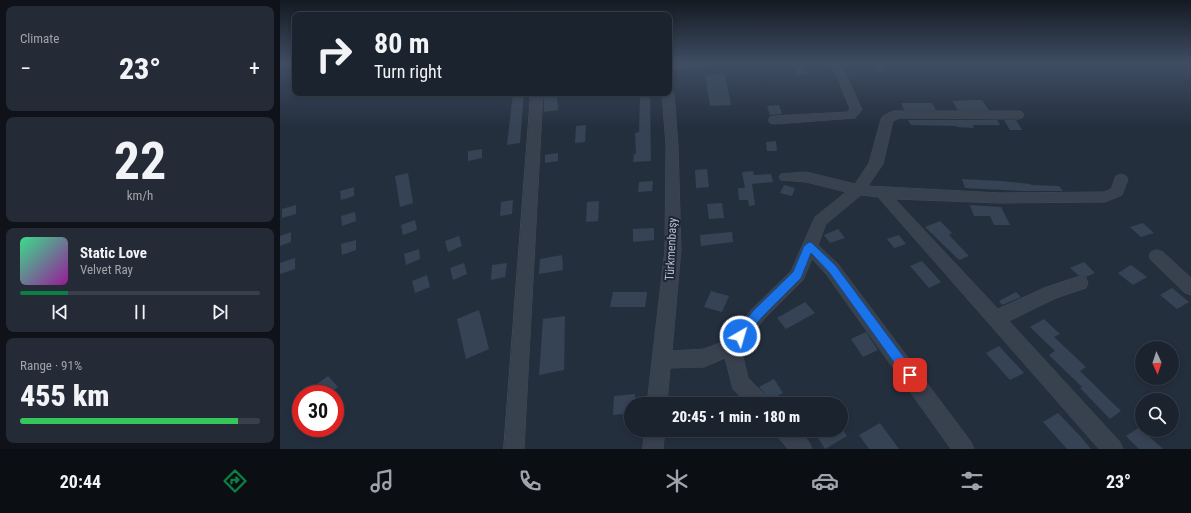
<!DOCTYPE html>
<html lang="en">
<head>
<meta charset="utf-8">
<style>
	:root { --surface:#1b232e; --page:#242b36; --text:#f1f3f6; --muted:#a0a4aa; --line:#39404a; --accent:#0b8043 }
	body { margin:0; font-family:"Roboto Condensed",sans-serif; background:var(--page); color:var(--text); height:100vh; display:flex; flex-direction:column; font-size:15px; white-space:nowrap }
	* { box-sizing:border-box; margin:0 }
	p { font-size:13px; color:var(--muted) }
	.icon { flex:none; width:22px; height:22px; fill:none; stroke:currentColor; stroke-width:2; stroke-linecap:round; stroke-linejoin:round }
	.map { position:relative; flex:1; overflow:hidden }
	.side { display:flex; flex-direction:column; gap:6px; padding:6px; background:#0f1319; width:280px }
	.side>* { flex:none }
	.top-card { position:absolute; left:12px; top:12px; width:380px; height:84px; border-radius:8px; box-shadow:0 2px 6px #0003,0 0 0 1px var(--line); background:#1b232e; color:var(--text); overflow:hidden }
	.needle { width:26px; rotate:177deg }
	.controls { position:absolute; left:855px; top:341px; display:grid; gap:8px }
	.controls a { display:grid; place-items:center; width:44px; height:44px; border-radius:50%; background:var(--surface); box-shadow:0 2px 6px #0003,0 0 0 1px var(--line); font-size:20px }
	.speed { position:absolute; left:12px; top:385px; display:flex; gap:8px; font-size:20px; font-weight:700; text-align:center }
	.speed>* { display:grid; place-content:center; width:52px; height:52px; border-radius:50%; background:var(--surface); box-shadow:0 2px 6px #0003,0 0 0 1px var(--line); line-height:1 }
	.speed .limit { border:6px solid #d22; background:#fff; color:#111 }
	.pin { position:absolute; display:grid; place-items:center; width:34px; height:34px; color:#fff; margin:-17px; border-radius:8px; box-shadow:0 2px 6px #0006 }
	.me { position:absolute; width:44px; margin:-22px; rotate:38deg; stroke-linejoin:round; filter:drop-shadow(0 0 3px #0008) }
	.turn { display:flex; align-items:center; gap:14px; height:84px; padding:0 16px; font-size:18px }
	.turn .icon { width:52px; height:52px; stroke-width:2.5 }
	.turn b { display:block; font-size:28px; line-height:34px }
	.big { font-size:30px; font-weight:800; line-height:1.1 }
	.side .card { flex:1; display:flex; flex-direction:column; justify-content:center; gap:6px; min-width:0; padding:0 14px; border-radius:8px; background:var(--page) }
	.side .dial { align-items:center; gap:0 }
	.dial b { font-size:52px; line-height:1 }
	.song { display:flex; align-items:center; gap:12px }
	.cover { width:48px; height:48px; border-radius:6px; background:linear-gradient(135deg,hsl(150 70% 55%),hsl(300 70% 35%)) }
	.played { height:4px; border-radius:2px; background:linear-gradient(90deg,var(--accent) 20%,var(--line) 20%) }
	.keys { display:flex; justify-content:space-around; direction:ltr }
	.heat { display:flex; justify-content:space-between; align-items:center; font-size:22px; direction:ltr }
	.charge { height:6px; border-radius:3px; background:linear-gradient(90deg,#34c759 91%,var(--line) 0) }
	.trip { position:absolute; left:344px; top:397px; width:224px; height:40px; border-radius:20px; background:var(--surface); box-shadow:0 2px 6px #0003,0 0 0 1px var(--line); font-weight:800; line-height:40px; text-align:center }
	.dock { display:flex; height:64px; justify-content:space-around; align-items:center; background:#0b0e12; color:var(--muted) }
	.dock .icon { width:28px; height:28px }
	.dock .on { color:var(--accent) }
	.dock b { font-size:18px; color:var(--text) }
	main { display:flex; flex:1; min-height:0 }
	.map>svg:first-child { display:block }
</style>
</head>
<body>
<main>
<section class="side">
<div class="card"><p>Climate</p>
<div class="heat"><a>−</a><b class="big">23°</b><a>+</a></div>
</div>
<div class="card dial"><b>22</b><p>km/h</p></div>
<div class="card">
<div class="song"><i class="cover"></i><div><b>Static Love</b><p>Velvet Ray</p></div></div>
<div class="played"></div>
<div class="keys"><svg class="icon" aria-label="previous" viewBox="0 0 24 24"><path d="M18 5L8 12l10 7zM5 5v14"/></svg><svg class="icon" aria-label="pause" viewBox="0 0 24 24"><path d="M8 5v14M16 5v14"/></svg><svg class="icon" aria-label="next" viewBox="0 0 24 24"><path d="M6 5l10 7-10 7zM19 5v14"/></svg></div>
</div>
<div class="card"><p>Range · 91%</p><b class="big">455 km</b><div class="charge"></div></div>
</section>
<div class="map">
<svg width="911" height="449" viewBox="0 0 911 449">
	<rect width="100%" height="100%" fill="#242f3e"/>
	<path fill="#364354" d="M594,64h9l4,8h-9z
		M524,65l4,9 -11,1 -4,-9z
		M445,74l6,31 -21,1 -5,-31z
		M233,93h11l-4,50 -13,2z
		M277,93l1,17 -14,2v-18z
		M360,93h10l1,68 -18,1 1,-8h2l-1,-21 4,-1z
		M691,100h11l7,10h-31l-6,-9z
		M621,103h31l4,7h-32z
		M499,105l3,9 -12,1 -3,-9z
		M628,120h89l3,5h-27l1,3 -17,-1 -1,-1 -45,-1z
		M724,120h12l6,10h-12z
		M306,125l-1,17 -10,1 1,-17z
		M496,141l1,10h-10l-1,-9z
		M202,149v9l-14,3v-10z
		M278,153v8l-13,2v-8z
		M427,169l2,18 -13,1 -1,-18z
		M473,171l1,4 17,-1 2,8 -21,2 3,21 -6,1 -1,-6h-9l-1,-12h7l-3,-16z
		M128,173l5,30 -13,4 -5,-31z
		M682,179l39,2 29,3 1,1 28,1 4,5h-41l-57,-3z
		M373,181l-1,10 -14,1 1,-10z
		M504,185l11,3 -3,8 -12,-3z
		M74,187v9l-13,4 -1,-9z
		M233,200l-1,14 -12,2 1,-14z
		M319,201l-1,20 -12,1 1,-20z
		M442,203l2,15 -15,1 -2,-15z
		M16,205v9l-14,4v-9z
		M690,205l31,2 9,18h-16l-4,-9h-16z
		M75,212l1,9 -14,5 -1,-10z
		M135,220l2,10 -14,5 -2,-10z
		M660,221l12,12 -3,2 20,21 -10,4 -34,-33z
		M863,223l11,10 -13,4 -11,-10z
		M374,228v12l-21,2v-13z
		M558,229l7,9 -15,5 -6,-8z
		M11,232v10l-11,4v-10z
		M452,232l1,10 -32,4 -1,-11z
		M619,235l7,9 -12,4 -7,-9z
		M179,236l3,10 -14,6 -3,-11z
		M76,240v10l-14,5 -1,-11z
		M139,249l1,10 -14,6 -2,-11z
		M282,255l1,15 -24,4 1,-15z
		M15,258v11l-15,5v-11z
		M642,261l19,21 -12,6 -19,-22z
		M804,262l11,11 -9,4 -8,-2 -8,-7z
		M184,263l3,11 -14,6 -3,-12z
		M227,263l-2,14 -14,3 1,-15z
		M851,265l16,12 -14,8 -15,-12z
		M147,275l3,12 -15,6 -3,-12z
		M892,288l17,14 -12,7 -17,-14z
		M431,291l18,5 -7,16 -18,-5z
		M333,292h34l-2,15h-35z
		M736,292l5,5 -19,8 -3,-4z
		M525,302l10,11 -29,16 -9,-11z
		M199,310l10,39 -23,10 -9,-40z
		M285,316l-1,54 -25,5 4,-56z
		M764,319l16,15 -6,3 32,30 -6,4 41,40 -11,8 -30,-31 2,-1 -33,-32 6,-4 -25,-24z
		M586,332l12,18 -15,7 -12,-18z
		M719,346l25,27 -14,7 -24,-27z
		M48,376l10,11 -9,7h-15l-4,-5z
		M494,379l9,14 -13,7 -11,-13z
		M355,394v10h-4v9l-18,2 1,-19z
		M778,413l23,24 10,12h-24l-24,-27z
		M600,423l19,26h-30l-10,-14z
		M860,427l2,3 21,19h-24l-13,-13z
		M533,430h30l4,6 -22,13z"/>
	<g fill="none" stroke-linecap="round" stroke-linejoin="round">
		<g stroke="#414a57" stroke-width="1">
			<path id="minor" d="M389,64h41l-5,3 -36,3z
				M549,64h11l5,8 17,38 -7,8 -81,6 -4,-1 -2,-3 2,-3 4,-1 74,-4 2,-3 -15,-37z
				M389,90l5,3 4,52 3,104 -9,102 32,-2 21,-8 27,-32 39,-38 24,-54 31,-25 -40,-10 -25,-2 -2,-3 2,-3 25,-2 49,12 14,-21 12,-44 2,-3 10,-5h125l4,1 2,3 -2,3 -4,1 -119,-1 -6,3 -10,43 -15,22 131,7 105,-1 7,-3 5,-13 5,-2 5,2 2,3 -6,16 -17,7 -106,1 -104,-4 103,110 46,-21 36,-12 6,2 2,5 -2,5 -30,10 -47,23 111,121 3,7h-24l-221,-252 -17,-2 -35,29 -8,21 20,19 133,178 3,7h-23l-125,-175 -14,-15 -9,21 -39,39 -23,30 7,29 19,19 3,7h-23l-14,-15 -8,-31 -21,9 -34,1 -3,36h-20l18,-155 1,-104 -4,-52h7z
				M251,93h12l-19,356h-20z
				M877,250l6,2 28,26v17l-6,-2 -34,-33 -2,-4 2,-4z
				M365,430h20l-2,19h-20z
				M495,430h24l10,12 3,7h-24l-10,-12z"/>
		</g>
		<use href="#minor" fill="#38414e" fill-rule="evenodd"/>
	</g>
	<linearGradient id="sky" x2="0" y2="1"><stop stop-color="#141a22"/><stop offset="0.5" stop-color="#3f4d63"/><stop offset="1" stop-color="#3f4d63" stop-opacity="0"/></linearGradient>
	<rect width="911" height="127" fill="url(#sky)"/>
	<path fill="#1a73e8" stroke="#114b97" d="M529,242l3,1 24,23 78,105 2,4 -2,4 -4,2 -4,-2 -77,-107 -18,-19 -10,25 -39,39 -18,22 -4,2 -4,-2 -1,-3 1,-4 18,-22 39,-38 11,-26z"/>
	<g text-anchor="middle" dominant-baseline="central" stroke-width="4" stroke-linejoin="round" paint-order="stroke">
		<g font-size="12" fill="#b4bcc9" stroke="#1d2633">
			<text transform="translate(391 249) rotate(-87)">Türkmenbaşy</text>
		</g>
	</g>
</svg>
<div class="controls">
<a><svg class="needle" viewBox="-14 -14 28 28"><path d="M0-13l5 13h-10z" fill="#e53935"/><path d="M0 13l5-13h-10z" fill="#a0a4aa"/></svg></a>
<a><svg class="icon" aria-label="search" viewBox="0 0 24 24"><circle cx="10" cy="10" r="6"/><path d="M15 15l6 6"/></svg></a>
</div>
<div class="speed"><div class="limit">30</div></div>
<div class="pin" style="left:630px;top:375px;background:#d93025"><svg class="icon" aria-label="arrive" viewBox="0 0 24 24"><path d="M6 21V4h12l-3 4 3 4H6"/></svg></div>
<svg class="me" style="left:460px;top:336px" viewBox="-20 -20 40 40"><circle r="17" fill="#1a73e8" stroke="#fff" stroke-width="3"/><path d="M0-11L8 9 0 5-8 9z" fill="#fff"/></svg>
<div class="trip">20:45 · 1 min · 180 m</div>
<div class="top-card">
<div class="turn"><svg class="icon" aria-label="right" viewBox="0 0 24 24"><path d="M7 20v-9h11M14 6l5 5-5 5"/></svg><div><b>80 m</b>Turn right</div></div>
</div>
</div>
</main>
<nav class="dock">
<b>20:44</b>
<svg class="icon on" aria-label="directions" viewBox="0 0 24 24"><path d="M12 3l9 9-9 9-9-9zM9 14v-3h6M13 9l2 2-2 2"/></svg>
<svg class="icon" aria-label="music" viewBox="0 0 24 24"><path d="M9 18V5l10-2v13"/><circle cx="6" cy="18" r="3"/><circle cx="16" cy="16" r="3"/></svg>
<svg class="icon" aria-label="phone" viewBox="0 0 24 24"><path d="M5 4h4l2 5-3 2q2 4 5 5l2-3 5 2v4C11 20 4 13 5 4z"/></svg>
<svg class="icon" aria-label="climate" viewBox="0 0 24 24"><path d="M12 3v18M4 7l16 10M4 17L20 7"/></svg>
<svg class="icon" aria-label="car" viewBox="0 0 24 24"><path d="M5 17H2v-5l4-1 3-4h7l3 4 3 1v5h-3M9 17h6M6 11h13"/><circle cx="7" cy="17" r="2"/><circle cx="17" cy="17" r="2"/></svg>
<svg class="icon" aria-label="filters" viewBox="0 0 24 24"><path d="M4 7h16M4 17h16"/><circle cx="9" cy="7" r="2"/><circle cx="15" cy="17" r="2"/></svg>
<b>23°</b>
</nav>
</body>
</html>
